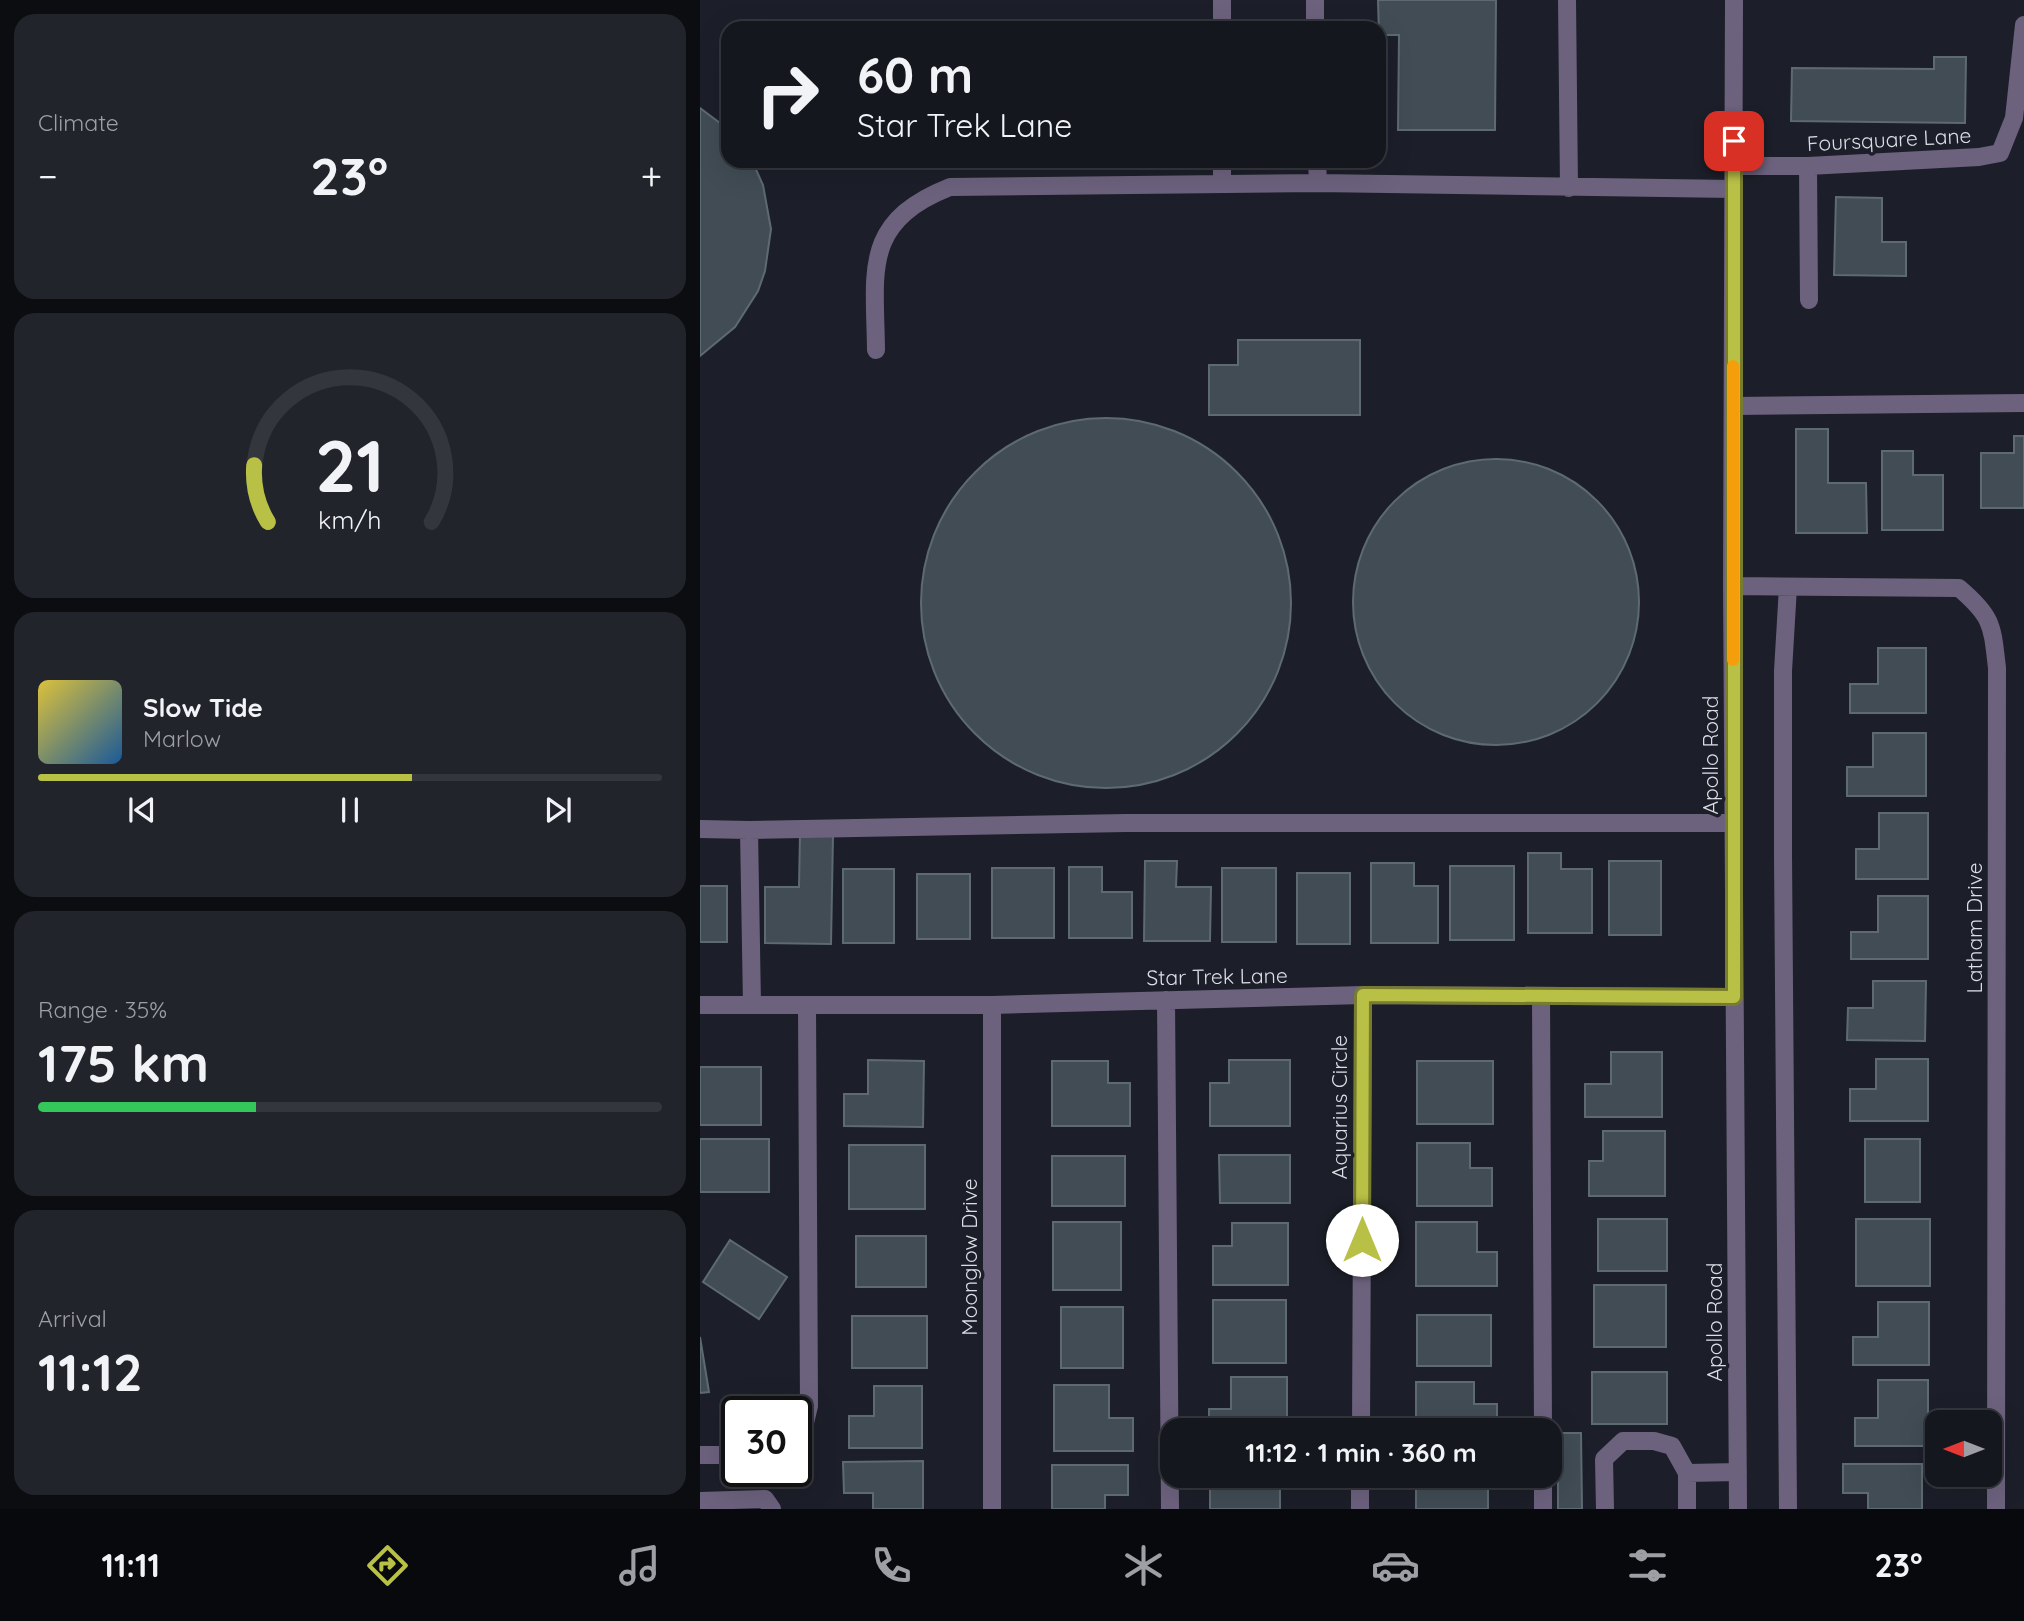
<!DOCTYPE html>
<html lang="en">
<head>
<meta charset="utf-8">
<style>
	:root { --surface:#15171f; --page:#22242c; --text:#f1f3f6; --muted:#9d9fa4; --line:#34363d; --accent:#b9c046 }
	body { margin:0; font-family:Quicksand,sans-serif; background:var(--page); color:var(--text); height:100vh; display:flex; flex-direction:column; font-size:26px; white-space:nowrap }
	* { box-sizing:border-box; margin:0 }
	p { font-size:23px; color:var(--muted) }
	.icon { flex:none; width:38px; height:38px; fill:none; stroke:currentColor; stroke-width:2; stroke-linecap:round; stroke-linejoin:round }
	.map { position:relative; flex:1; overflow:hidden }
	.details { display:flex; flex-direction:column; gap:14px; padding:14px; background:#0c0d11; width:700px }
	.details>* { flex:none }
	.banner { position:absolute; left:21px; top:21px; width:665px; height:147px; border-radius:21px; box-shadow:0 7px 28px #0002,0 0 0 2px var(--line); background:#15171f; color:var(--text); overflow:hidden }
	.needle { width:46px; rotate:270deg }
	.buttons { position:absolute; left:1225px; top:1410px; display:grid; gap:14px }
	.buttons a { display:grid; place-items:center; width:77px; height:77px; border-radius:14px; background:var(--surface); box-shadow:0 7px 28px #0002,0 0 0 2px var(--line); font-size:35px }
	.speed { position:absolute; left:21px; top:1396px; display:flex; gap:14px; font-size:35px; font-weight:700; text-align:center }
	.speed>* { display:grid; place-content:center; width:91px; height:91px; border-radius:50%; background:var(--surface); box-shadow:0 7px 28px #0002,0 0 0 2px var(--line); line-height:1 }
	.speed .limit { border:4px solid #111; border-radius:10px; background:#fff; color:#111 }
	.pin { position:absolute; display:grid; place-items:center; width:60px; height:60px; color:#fff; margin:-30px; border-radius:14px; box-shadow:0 4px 10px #0006 }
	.me { position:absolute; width:77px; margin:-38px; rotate:0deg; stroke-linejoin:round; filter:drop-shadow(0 0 5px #0008) }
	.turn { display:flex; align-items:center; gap:24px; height:147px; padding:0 21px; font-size:32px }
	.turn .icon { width:91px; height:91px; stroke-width:2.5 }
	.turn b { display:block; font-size:49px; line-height:60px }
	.big { font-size:52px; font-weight:700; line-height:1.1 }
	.details .widget { flex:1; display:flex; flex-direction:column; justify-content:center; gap:10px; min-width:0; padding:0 24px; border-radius:21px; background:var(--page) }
	.details .dial { align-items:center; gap:0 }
	.dial svg { height:182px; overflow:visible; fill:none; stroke:var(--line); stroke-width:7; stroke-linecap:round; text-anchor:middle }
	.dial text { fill:var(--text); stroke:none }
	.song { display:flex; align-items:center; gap:21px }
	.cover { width:84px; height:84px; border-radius:10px; background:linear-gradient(135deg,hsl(50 70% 55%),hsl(210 70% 35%)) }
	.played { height:7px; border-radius:4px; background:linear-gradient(90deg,var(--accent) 60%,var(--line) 60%) }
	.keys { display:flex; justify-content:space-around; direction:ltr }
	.heat { display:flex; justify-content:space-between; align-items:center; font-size:38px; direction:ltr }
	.charge { height:10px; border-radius:5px; background:linear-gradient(90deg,#34c759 35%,var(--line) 0) }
	.trip { position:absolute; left:460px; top:1418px; width:402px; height:70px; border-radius:21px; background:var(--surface); box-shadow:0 7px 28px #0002,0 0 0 2px var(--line); font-weight:700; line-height:70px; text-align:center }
	.tab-bar { display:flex; height:112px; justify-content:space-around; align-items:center; background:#08090c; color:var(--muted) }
	.tab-bar .icon { width:49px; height:49px }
	.tab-bar .on { color:var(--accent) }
	.tab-bar b { font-size:32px; color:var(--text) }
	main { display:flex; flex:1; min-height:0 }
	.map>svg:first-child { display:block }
</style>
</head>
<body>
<main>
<section class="details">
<div class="widget"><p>Climate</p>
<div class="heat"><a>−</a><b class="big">23°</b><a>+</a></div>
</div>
<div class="widget dial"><svg viewBox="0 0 100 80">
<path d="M14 69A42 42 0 1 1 86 69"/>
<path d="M14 69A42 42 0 0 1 8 44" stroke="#b9c046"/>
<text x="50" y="56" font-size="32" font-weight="700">21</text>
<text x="50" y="72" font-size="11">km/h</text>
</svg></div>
<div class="widget">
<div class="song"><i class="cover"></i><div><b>Slow Tide</b><p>Marlow</p></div></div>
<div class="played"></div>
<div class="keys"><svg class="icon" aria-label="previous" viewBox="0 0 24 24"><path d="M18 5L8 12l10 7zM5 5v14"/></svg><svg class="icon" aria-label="pause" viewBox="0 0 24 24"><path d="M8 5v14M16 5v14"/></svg><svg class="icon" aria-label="next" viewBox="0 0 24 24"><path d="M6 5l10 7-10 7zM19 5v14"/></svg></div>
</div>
<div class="widget"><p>Range · 35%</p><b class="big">175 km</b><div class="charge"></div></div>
<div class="widget"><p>Arrival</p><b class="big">11:12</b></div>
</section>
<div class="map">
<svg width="1324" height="1509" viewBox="0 0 1324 1509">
	<rect width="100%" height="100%" fill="#1c1f29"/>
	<path fill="#414c54" stroke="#5e6a72" stroke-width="2" d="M678,0h118l-1,130h-97l1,-95h-20z
		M1234,57h32l-1,66 -174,-2 1,-53 142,1z
		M0,108l28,21v32h24l2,4 9,20 8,44 -6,42 -7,20 -23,36 -35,29z
		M1136,197l46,1v44h24v34l-72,-1z
		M538,340h122v75h-151v-50h29z
		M221 603a185 185 0 1 1 370 0a185 185 0 1 1-370 0Z
		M1096,429h32v54h38l1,50h-71z
		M1314,436h10v72h-43v-55h33z
		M1182,451h31v24h30v55h-61z
		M653 602a143 143 0 1 1 286 0a143 143 0 1 1-286 0Z
		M1178,648h48v65h-76v-29h28z
		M1173,733h53v63h-79v-29h26z
		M1179,813h49v66h-72v-30h23z
		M100,835h33l-2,109 -66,-1v-56h34z
		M828,853h33v16h31v64h-64z
		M445,861h32l-1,26h35l-1,54h-66z
		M909,861h52v74h-52z
		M671,863h43v23h24v57h-67z
		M750,866h64v74h-64z
		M369,867h33v25h30v46h-63z
		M292,868h62v70h-62z
		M522,868h54v74h-54z
		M143,869h51v74h-51z
		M597,873h53v71h-53z
		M217,874h53v65h-53z
		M0,886h27v56h-27z
		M1178,896h50v63h-77v-27h27z
		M1173,981h53l-1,60 -78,-1 1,-32h25z
		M911,1052h51v65h-77v-33h26z
		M1176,1059h52v62h-78v-32h26z
		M168,1060l56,1 -1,66 -79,-1v-32h24z
		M529,1060h61v66h-80v-43h19z
		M352,1061h56v22h22v43h-78z
		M717,1061h76v63h-76z
		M0,1067h61v58h-61z
		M903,1131h62v65h-76v-35h14z
		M0,1139h69v53h-69z
		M1165,1139h55v63h-55z
		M717,1143h53v25h22v38h-75z
		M149,1145h76v64h-76z
		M519,1155h71v48h-70z
		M352,1156h73v50h-73z
		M898,1219h69v52h-69z
		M1156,1219h74v67h-74z
		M353,1222h68v68h-68z
		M716,1222h61v30h20v34h-81z
		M532,1223h56v62h-75v-39h19z
		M156,1236h70v51h-70z
		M30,1240l57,37 -28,42 -56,-37z
		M894,1285h72v62h-72z
		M513,1300h73v63h-73z
		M1178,1302h51v63h-76v-28h25z
		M361,1307h62v61h-62z
		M717,1315h74v51h-74z
		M152,1316h75v52h-75z
		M0,1337l9,55 -9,1z
		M892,1372h75v52h-75z
		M531,1377h56v53h-78v-21h22z
		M1178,1380h50v66h-73v-28h23z
		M716,1382h58v22h23v26h-81z
		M354,1385h55v33h24v33h-79z
		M174,1386h48v62h-73v-32h25z
		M858,1433h23l1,76h-24z
		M223,1461v48h-50v-16h-29l-1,-31z
		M1143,1464h79v45h-54v-16h-25z
		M352,1465h76v30h-23v14h-53z
		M545,1475h35v34h-70v-30h35z
		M716,1475h72v34h-72z"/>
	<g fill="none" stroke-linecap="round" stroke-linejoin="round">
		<path stroke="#6d627e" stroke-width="18" d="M522,0v28
			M615,0v28
			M867,0l2,188
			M1034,0l-2,586 6,923
			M522,161v22
			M617,161l1,22 416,6
			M1034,166h74l171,-9 21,-4 14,-35 10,-93
			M1108,166l1,134
			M176,350c-1,-80 -14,-128 74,-163l368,-4
			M1033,406l291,-3
			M1032,586l227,2c34,29 33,37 38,80l-1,841
			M1088,587l-5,84v184l5,654
			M0,829l49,1 3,175
			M49,830l377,-7h608
			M841,996l2,434
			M466,1000l4,509
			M0,1005h292l371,-10 371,2
			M292,1005v504
			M661,1430l2,-435
			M96,1438l7,-7 6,-25 -2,-401
			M0,1455h37
			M843,1475v34
			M0,1501l65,-2 7,10
			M660,1509v-34
			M905,1509l-1,-50 19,-18h31l18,5 15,27 51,-1
			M987,1509v-36"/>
	</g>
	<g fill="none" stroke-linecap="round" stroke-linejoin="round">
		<g stroke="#787d2e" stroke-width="18">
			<path id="route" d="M662,1240l1,-245 371,2v-856"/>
		</g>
		<use href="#route" stroke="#b9c046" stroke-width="12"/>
		<path stroke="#f59e0b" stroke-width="12" d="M1033,660v-294"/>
	</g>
	<g text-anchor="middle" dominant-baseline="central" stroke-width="7" stroke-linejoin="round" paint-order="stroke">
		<g font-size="21" fill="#dcdee5" stroke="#1c1f29">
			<text transform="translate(1189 139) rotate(-3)">Foursquare Lane</text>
			<text transform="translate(1010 755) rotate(-90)">Apollo Road</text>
			<text transform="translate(1274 928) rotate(-90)">Latham Drive</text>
			<text transform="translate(517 976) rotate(-1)">Star Trek Lane</text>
			<text transform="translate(639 1107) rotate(-90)">Aquarius Circle</text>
			<text transform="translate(269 1257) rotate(-90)">Moonglow Drive</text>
			<text transform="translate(1014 1322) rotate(-90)">Apollo Road</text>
		</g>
	</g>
</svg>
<div class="buttons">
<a><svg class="needle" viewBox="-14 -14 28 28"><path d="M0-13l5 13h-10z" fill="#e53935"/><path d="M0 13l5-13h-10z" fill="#9d9fa4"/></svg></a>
</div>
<div class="speed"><div class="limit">30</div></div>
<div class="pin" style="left:1034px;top:141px;background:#d93025"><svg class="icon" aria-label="arrive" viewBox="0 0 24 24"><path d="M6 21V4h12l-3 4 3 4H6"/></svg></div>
<svg class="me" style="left:662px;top:1240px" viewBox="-20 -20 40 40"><circle r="19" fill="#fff"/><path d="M0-13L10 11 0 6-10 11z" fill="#b9c046"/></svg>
<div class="trip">11:12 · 1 min · 360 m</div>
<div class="banner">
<div class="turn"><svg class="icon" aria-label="right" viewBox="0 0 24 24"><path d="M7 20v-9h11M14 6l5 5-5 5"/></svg><div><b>60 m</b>Star Trek Lane</div></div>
</div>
</div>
</main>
<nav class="tab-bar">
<b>11:11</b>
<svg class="icon on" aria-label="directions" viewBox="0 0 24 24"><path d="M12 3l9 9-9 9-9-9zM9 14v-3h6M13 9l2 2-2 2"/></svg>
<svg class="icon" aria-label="music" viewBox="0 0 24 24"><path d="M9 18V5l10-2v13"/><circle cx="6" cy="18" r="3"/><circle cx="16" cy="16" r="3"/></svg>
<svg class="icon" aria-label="phone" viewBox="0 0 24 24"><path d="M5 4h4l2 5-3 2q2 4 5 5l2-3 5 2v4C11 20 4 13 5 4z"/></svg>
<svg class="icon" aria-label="climate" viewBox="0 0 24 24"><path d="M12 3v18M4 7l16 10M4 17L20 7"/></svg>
<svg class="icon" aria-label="car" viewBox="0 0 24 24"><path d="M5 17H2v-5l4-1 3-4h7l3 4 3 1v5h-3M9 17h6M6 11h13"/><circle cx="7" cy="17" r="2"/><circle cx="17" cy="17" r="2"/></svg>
<svg class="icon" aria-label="filters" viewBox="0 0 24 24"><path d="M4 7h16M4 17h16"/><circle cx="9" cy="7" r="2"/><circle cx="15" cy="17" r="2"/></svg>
<b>23°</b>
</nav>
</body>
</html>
